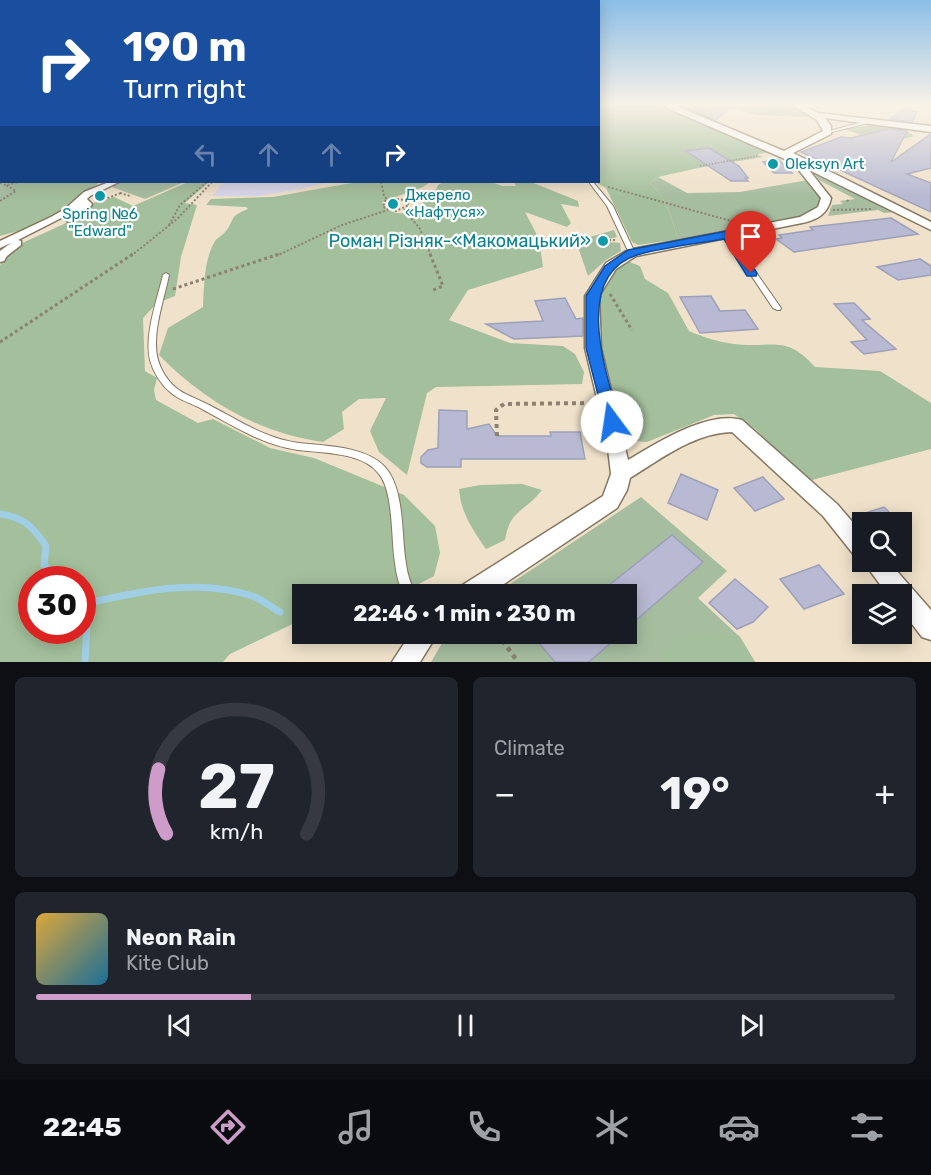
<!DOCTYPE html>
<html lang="en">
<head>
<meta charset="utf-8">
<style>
	:root { --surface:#171b24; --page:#20242c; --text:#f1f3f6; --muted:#9ea1a6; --line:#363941; --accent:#cd9cc9 }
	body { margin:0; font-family:Rubik,sans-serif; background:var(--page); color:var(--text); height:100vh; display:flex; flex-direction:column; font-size:22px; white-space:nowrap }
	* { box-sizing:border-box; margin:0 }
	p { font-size:20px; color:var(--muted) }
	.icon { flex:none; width:33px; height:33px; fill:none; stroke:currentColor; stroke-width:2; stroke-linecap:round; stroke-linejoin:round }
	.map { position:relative; height:662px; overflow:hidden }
	.side { display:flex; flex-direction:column; gap:15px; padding:15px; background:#0d0f14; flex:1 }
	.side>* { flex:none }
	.top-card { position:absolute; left:0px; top:0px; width:600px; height:183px; box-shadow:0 3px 15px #0003; background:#1a4fa0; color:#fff; overflow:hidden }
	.buttons { position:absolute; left:852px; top:512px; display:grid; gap:12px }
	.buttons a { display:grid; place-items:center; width:60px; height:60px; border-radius:0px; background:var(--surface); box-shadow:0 3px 15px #0003; font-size:30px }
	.speed { position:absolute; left:18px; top:566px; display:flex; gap:12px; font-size:30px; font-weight:700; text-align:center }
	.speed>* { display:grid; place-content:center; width:78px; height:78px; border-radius:50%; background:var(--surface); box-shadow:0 3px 15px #0003; line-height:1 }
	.speed .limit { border:9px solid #d22; background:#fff; color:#111 }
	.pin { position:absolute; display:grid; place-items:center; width:51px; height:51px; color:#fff; margin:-62px -26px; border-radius:50% 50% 50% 0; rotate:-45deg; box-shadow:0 0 6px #0007 }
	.pin .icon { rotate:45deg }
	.me { position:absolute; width:66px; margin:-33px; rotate:346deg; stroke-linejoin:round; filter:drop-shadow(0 0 4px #0008) }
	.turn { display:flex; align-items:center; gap:21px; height:126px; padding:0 24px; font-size:27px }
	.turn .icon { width:78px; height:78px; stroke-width:2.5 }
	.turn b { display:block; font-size:42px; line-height:51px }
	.lanes { display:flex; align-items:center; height:57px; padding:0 24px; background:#0003; justify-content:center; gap:30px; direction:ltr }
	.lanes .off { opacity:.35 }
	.big { font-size:45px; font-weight:700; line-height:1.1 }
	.side .card { flex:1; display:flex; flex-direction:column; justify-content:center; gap:9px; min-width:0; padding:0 21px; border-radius:9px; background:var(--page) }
	.side .dial { align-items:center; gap:0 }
	.dial svg { height:156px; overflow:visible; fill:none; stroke:var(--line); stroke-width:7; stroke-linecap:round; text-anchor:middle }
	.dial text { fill:var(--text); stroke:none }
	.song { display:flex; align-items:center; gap:18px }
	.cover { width:72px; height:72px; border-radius:9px; background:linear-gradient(135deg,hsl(40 70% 55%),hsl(200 70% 35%)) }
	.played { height:6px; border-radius:3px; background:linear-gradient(90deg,var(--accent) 25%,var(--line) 25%) }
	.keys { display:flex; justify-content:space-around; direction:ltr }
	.heat { display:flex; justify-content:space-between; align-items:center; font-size:33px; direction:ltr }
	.side .tiles { flex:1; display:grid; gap:15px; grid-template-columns:1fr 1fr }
	.card:last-child { grid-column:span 2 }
	.trip { position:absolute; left:292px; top:584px; width:345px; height:60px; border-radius:0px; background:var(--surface); box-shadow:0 3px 15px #0003; font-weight:700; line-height:60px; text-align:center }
	.menu { display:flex; height:96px; justify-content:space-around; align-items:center; background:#090b0e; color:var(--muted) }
	.menu .icon { width:42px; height:42px }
	.menu .selected { color:var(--accent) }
	.menu b { font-size:27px; color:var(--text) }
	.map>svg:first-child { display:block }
</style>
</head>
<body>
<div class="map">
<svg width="931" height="662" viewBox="0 0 931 662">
	<rect width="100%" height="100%" fill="#f0e2ca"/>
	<path fill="#dad7ec" d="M224,182h103l-21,6 -47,8h-47z"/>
	<path fill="#a6bda0" d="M0,105l2,77h59l-61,32z
		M671,105l17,2 102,-2 24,12 -58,-2 -20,-6 -39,1 24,15 -31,-12 3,-1 -3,-2z
		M874,125l27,2 13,9 -30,8 -40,-15z
		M709,144l27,14 21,-4 6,3 -65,11 -21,-18z
		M814,173l80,39 -10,1 -6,-3 -50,6 4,-11 11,-1 -3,-3 15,-2 -36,-19z
		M658,177l29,16 53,-1 68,-12 12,18 -2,10 -8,7 -132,24c-7,-22 -11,-41 -28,-56z
		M121,182h63l-39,17 -36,-13z
		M614,230l3,7 -17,4 20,2 1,8 -15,9 -18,16 -12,-35z
		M641,497l86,74 -29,27 42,39 15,25h-324l17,-29h179v-39h-132z"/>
	<path fill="#a3bf9b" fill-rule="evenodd" d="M602,105h58l110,47 -34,6 -27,-14 -31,6 20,18 -40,9 -8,6c17,15 21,34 28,56l-40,6 -6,-3 -26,-54 -11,-6h3v-76z
		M21,182h79l-46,33 -29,14 -25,7v-32l21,-14 -10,-6z
		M188,182h21l-24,21 12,2 -16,52 -6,39 -18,7 -14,15 2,53 12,7 -3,12 2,10 42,23 15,-4 57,29 44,10 90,37 31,31 5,27 -6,23 -34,18h-97v25l-73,35 -7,8h-223v-397l20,-21 44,-20 29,-21 21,-6 19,9zM32,579h50v51h-50z
		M357,182h73l-7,5 -41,15c9,18 30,10 46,6l-8,-8 15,-8 3,-7 5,-3h49l10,4h14l-2,-4h17l47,19 1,6 -18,-3 10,19 -4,4 -42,-15 14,27 4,28 -75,23 -19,30 61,23 53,3 12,8 9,18 -2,12 -146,3 -9,6 -20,82 -28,-23 -9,-21 16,-33 -27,1 -17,13 2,17 -21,13c-64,-9 -119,-41 -164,-87l9,-27 35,-21c1,-21 1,-48 12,-66 3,-4 8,-6 11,-10 10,-13 2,-14 22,-22l-2,-2 -40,-2 5,-6 62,-2z
		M627,261l13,5 5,13 23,14 21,38c14,6 29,11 45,13 37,5 51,-11 81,23l65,4 51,32v46l-123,32 -53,-52 -21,-15 -20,1 -67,27c-11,0 -20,-3 -25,-14 -14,-48 -49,-132 5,-167z
		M522,484l20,6c-18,23 -32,19 -37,50l-19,9c-14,-20 -25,-36 -27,-60l21,-4z
		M675,635l65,2 15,25h-96z"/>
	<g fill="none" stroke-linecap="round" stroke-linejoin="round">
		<path stroke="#a0cee5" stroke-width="7" d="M0,514c24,3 33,13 46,32l-2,19 16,14
			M82,598l6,5c53,-12 111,-25 164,-7 10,3 19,11 28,16
			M85,662l3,-59"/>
	</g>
	<path fill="#b8bad3" stroke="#9ea0b9" stroke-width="1.5" d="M731,106l-15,14 -21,-9z
		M904,109l13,3 -5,10 -22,-3z
		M888,129l19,2 -16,31 40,-28v34l-24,6 24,9v29l-130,-60 40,-15 10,1z
		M709,148l30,18 9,12h-3l3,3h-17l-45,-30z
		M778,159l14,14h-18l-11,-11z
		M891,218l27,16 -124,18 -18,-13 6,-1 -3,-3 34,-5 -3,-3z
		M920,259l11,7v9l-33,5 -21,-13z
		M711,296l9,15 25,-1 13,19 -58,4 -20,-36z
		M565,298l11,21 7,-1v18l-69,3 -28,-15 57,-3 -8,-20z
		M854,303l16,16 -8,1 34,29 -32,5 -13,-12 16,-2 -33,-36z
		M439,410l28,1v18l22,-5 8,12h54l-1,-4h30l5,27h-124v8h-34l-6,-4v-6l7,-7 10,-2z
		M681,474l37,16 -11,30 -39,-17z
		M763,477l21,22 -29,12 -21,-23z
		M884,507l15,15h-25l-9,-9z
		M672,535l31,27 -76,66v-34h-29z
		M819,565l25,29 -40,15 -24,-30z
		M735,579l33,28 -15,15 -16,7 -28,-26z
		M550,633h72l-33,29h-34l-17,-20z"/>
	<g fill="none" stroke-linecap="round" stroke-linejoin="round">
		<g stroke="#847761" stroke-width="2">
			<path id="service" d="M0,115h2v3h-2z
				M866,121l2,1v1l-40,10 -2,-1z
				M0,134h2v2h-2z
				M0,157h2v3h-2z
				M589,182h4l20,24 22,47 -1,1 -2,1 -3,-2 -22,-47z
				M727,233l2,1 52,74 -1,2h-3l-4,-2 -49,-73z
				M166,273l3,2c-5,25 -18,60 -11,85 3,10 9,20 17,27 9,8 21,11 32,17 30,15 58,35 92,39 26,3 67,3 86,24 20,22 16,68 21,97 1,10 5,20 9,30h-12c-4,-10 -7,-20 -8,-31 -4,-23 -1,-71 -16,-89 -16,-22 -57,-21 -81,-24 -36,-5 -66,-25 -96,-41 -11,-6 -24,-9 -33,-18 -8,-7 -16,-19 -19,-31 -6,-25 7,-60 13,-85z"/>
		</g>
		<g stroke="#847761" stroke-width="3">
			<path id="pedestrian" d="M109,182h10l-29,14 -3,3 5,5 -1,2 -19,15 -3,1 -5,-3 7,-6 -53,27 3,1v4l-14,11 -3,5 -4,1v-11l11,-8 -11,5v-7l51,-24 14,-8 19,-17z"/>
		</g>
		<g stroke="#847761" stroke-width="3">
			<path id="minor" d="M667,105h7l110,46 39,-20 -6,-11 -25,-15h10l16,8 113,13v6l-106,-14 6,8v8l-38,19 138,69v8l-122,-60 22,28c-3,16 -14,22 -29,25l-166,33 -20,13 -17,27 2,52 27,112c29,-17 80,-50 114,-40l95,84 25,29v25l-8,-3 -31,-39 -91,-84c-38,1 -71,27 -102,46l-3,12 -10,18 -128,86h-32l4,-8 142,-90 8,-22 -4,-34 -22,-92v-52l21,-33 22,-13 172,-33 18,-10 3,-9 -23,-29 3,-3 -134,-58z
				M863,561h25l43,49v30l-9,-3 -20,-26v-17h-15z
				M411,633h27l-18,29h-28z"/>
		</g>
		<path stroke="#8b8271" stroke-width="1.5" stroke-dasharray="1.5 1.5" stroke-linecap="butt" d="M700,166l57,-10"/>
		<path stroke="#8b8271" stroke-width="2" stroke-dasharray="2 2" stroke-linecap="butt" d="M381,182l3,14 4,4
			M0,183l6,2
			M608,187l127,35
			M120,193l10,3
			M397,199l8,1 4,5 -13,6 -13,-4 2,-6z
			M847,200l2,2
			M0,201l16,-10 -10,-6 12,-3
			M100,201l21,-8
			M404,209l16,20 11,27
			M833,210l39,-1
			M169,225l11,-20 27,-23
			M605,240h10
			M131,256l46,-37 35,-37
			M276,256l66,-31 46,-15"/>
		<path stroke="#8b8271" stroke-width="3" stroke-dasharray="3 3" stroke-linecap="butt" d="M430,254l13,32 -12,5
			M173,289l106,-35
			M610,294l22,36
			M0,342l133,-88"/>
		<path stroke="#8b8271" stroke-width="4" stroke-dasharray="4 4" stroke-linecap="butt" d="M497,436l-1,-26 8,-6 88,-1"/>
		<path stroke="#8b8271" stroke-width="4.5" stroke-dasharray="4.5 4.5" stroke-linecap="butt" d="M497,633l21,29"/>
		<use href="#service" fill="#fff" fill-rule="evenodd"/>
		<use href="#pedestrian" fill="#fff" fill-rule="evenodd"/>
		<use href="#minor" fill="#fff" fill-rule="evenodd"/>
	</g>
	<linearGradient id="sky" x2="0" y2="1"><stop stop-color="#8bbee7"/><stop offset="0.53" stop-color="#f8f2e7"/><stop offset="1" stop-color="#f8f2e7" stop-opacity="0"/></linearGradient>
	<rect width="931" height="197" fill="url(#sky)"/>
	<path fill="#1a73e8" stroke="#114b97" stroke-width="1.5" d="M727,231l3,1 27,41 -1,3h-9l-23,-37c-29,5 -60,8 -87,16 -66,21 -30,121 -17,167l-8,5 -6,-1 -20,-78v-52l19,-30 23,-16z"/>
	<g fill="#0f9aa8" stroke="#fff" stroke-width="2">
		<circle cx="773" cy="164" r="6"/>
		<circle cx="100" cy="196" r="6"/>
		<circle cx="393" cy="204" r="6"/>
		<circle cx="603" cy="241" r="6"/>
	</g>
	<g text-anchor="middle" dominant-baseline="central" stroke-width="4.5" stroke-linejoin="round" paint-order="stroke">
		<g font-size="15" fill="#0d838f" stroke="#fff" text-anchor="start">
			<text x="785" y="164">Oleksyn Art</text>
			<text x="405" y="195">Джерело<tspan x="405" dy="17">«Нафтуся»</tspan></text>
			<text x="100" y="214" text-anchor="middle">Spring №6<tspan x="100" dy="17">"Edward"</tspan></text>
		</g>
		<g font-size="18" fill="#0d838f" stroke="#fff" text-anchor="end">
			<text x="591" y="241">Роман Різняк-«Макомацький»</text>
		</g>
	</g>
</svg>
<div class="buttons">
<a><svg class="icon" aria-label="search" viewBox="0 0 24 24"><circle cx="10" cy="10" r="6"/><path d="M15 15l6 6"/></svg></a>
<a><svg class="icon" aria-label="layers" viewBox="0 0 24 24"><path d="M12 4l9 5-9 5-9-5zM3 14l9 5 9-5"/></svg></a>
</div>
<div class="speed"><div class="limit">30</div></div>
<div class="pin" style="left:751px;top:273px;background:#d93025"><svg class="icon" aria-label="arrive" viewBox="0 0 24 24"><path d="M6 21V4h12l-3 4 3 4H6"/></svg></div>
<svg class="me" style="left:612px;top:422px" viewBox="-20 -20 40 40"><circle r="19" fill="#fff"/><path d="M0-13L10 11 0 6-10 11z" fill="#1a73e8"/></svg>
<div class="trip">22:46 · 1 min · 230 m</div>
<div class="top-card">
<div class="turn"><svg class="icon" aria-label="right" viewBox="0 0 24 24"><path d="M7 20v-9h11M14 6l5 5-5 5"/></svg><div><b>190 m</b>Turn right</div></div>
<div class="lanes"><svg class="icon off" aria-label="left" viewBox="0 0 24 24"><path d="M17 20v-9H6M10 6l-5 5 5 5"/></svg><svg class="icon off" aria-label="ahead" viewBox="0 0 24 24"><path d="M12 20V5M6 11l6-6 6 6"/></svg><svg class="icon off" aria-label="ahead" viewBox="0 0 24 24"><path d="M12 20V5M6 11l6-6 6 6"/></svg><svg class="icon" aria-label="right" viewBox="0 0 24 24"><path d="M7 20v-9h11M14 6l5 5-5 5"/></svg></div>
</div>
</div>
<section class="side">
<div class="tiles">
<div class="card dial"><svg viewBox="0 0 100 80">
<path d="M14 69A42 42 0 1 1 86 69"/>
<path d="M14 69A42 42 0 0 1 10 36" stroke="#cd9cc9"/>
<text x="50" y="56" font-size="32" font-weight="700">27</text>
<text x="50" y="72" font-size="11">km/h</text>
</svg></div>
<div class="card"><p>Climate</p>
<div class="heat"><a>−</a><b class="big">19°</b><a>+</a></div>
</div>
<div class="card">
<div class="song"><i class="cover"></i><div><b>Neon Rain</b><p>Kite Club</p></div></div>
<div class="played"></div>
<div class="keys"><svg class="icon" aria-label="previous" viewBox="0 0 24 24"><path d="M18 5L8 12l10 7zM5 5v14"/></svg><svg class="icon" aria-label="pause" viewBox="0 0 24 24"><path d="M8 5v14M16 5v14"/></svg><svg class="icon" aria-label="next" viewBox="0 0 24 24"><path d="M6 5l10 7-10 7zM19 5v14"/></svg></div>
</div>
</div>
</section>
<nav class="menu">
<b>22:45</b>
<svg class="icon selected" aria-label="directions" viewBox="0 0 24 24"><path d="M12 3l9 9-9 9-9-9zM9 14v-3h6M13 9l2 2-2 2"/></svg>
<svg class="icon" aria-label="music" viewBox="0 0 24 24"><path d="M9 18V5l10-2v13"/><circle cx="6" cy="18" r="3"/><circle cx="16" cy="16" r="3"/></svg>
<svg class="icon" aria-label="phone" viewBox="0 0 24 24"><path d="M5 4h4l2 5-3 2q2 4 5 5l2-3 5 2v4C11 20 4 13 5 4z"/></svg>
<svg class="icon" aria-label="climate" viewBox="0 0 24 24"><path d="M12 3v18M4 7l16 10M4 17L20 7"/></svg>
<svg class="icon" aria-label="car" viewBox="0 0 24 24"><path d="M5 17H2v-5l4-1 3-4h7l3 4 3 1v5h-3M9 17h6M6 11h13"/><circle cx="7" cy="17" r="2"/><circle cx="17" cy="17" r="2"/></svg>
<svg class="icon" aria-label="filters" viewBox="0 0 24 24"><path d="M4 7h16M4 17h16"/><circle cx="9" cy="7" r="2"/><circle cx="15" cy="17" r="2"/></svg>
</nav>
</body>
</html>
